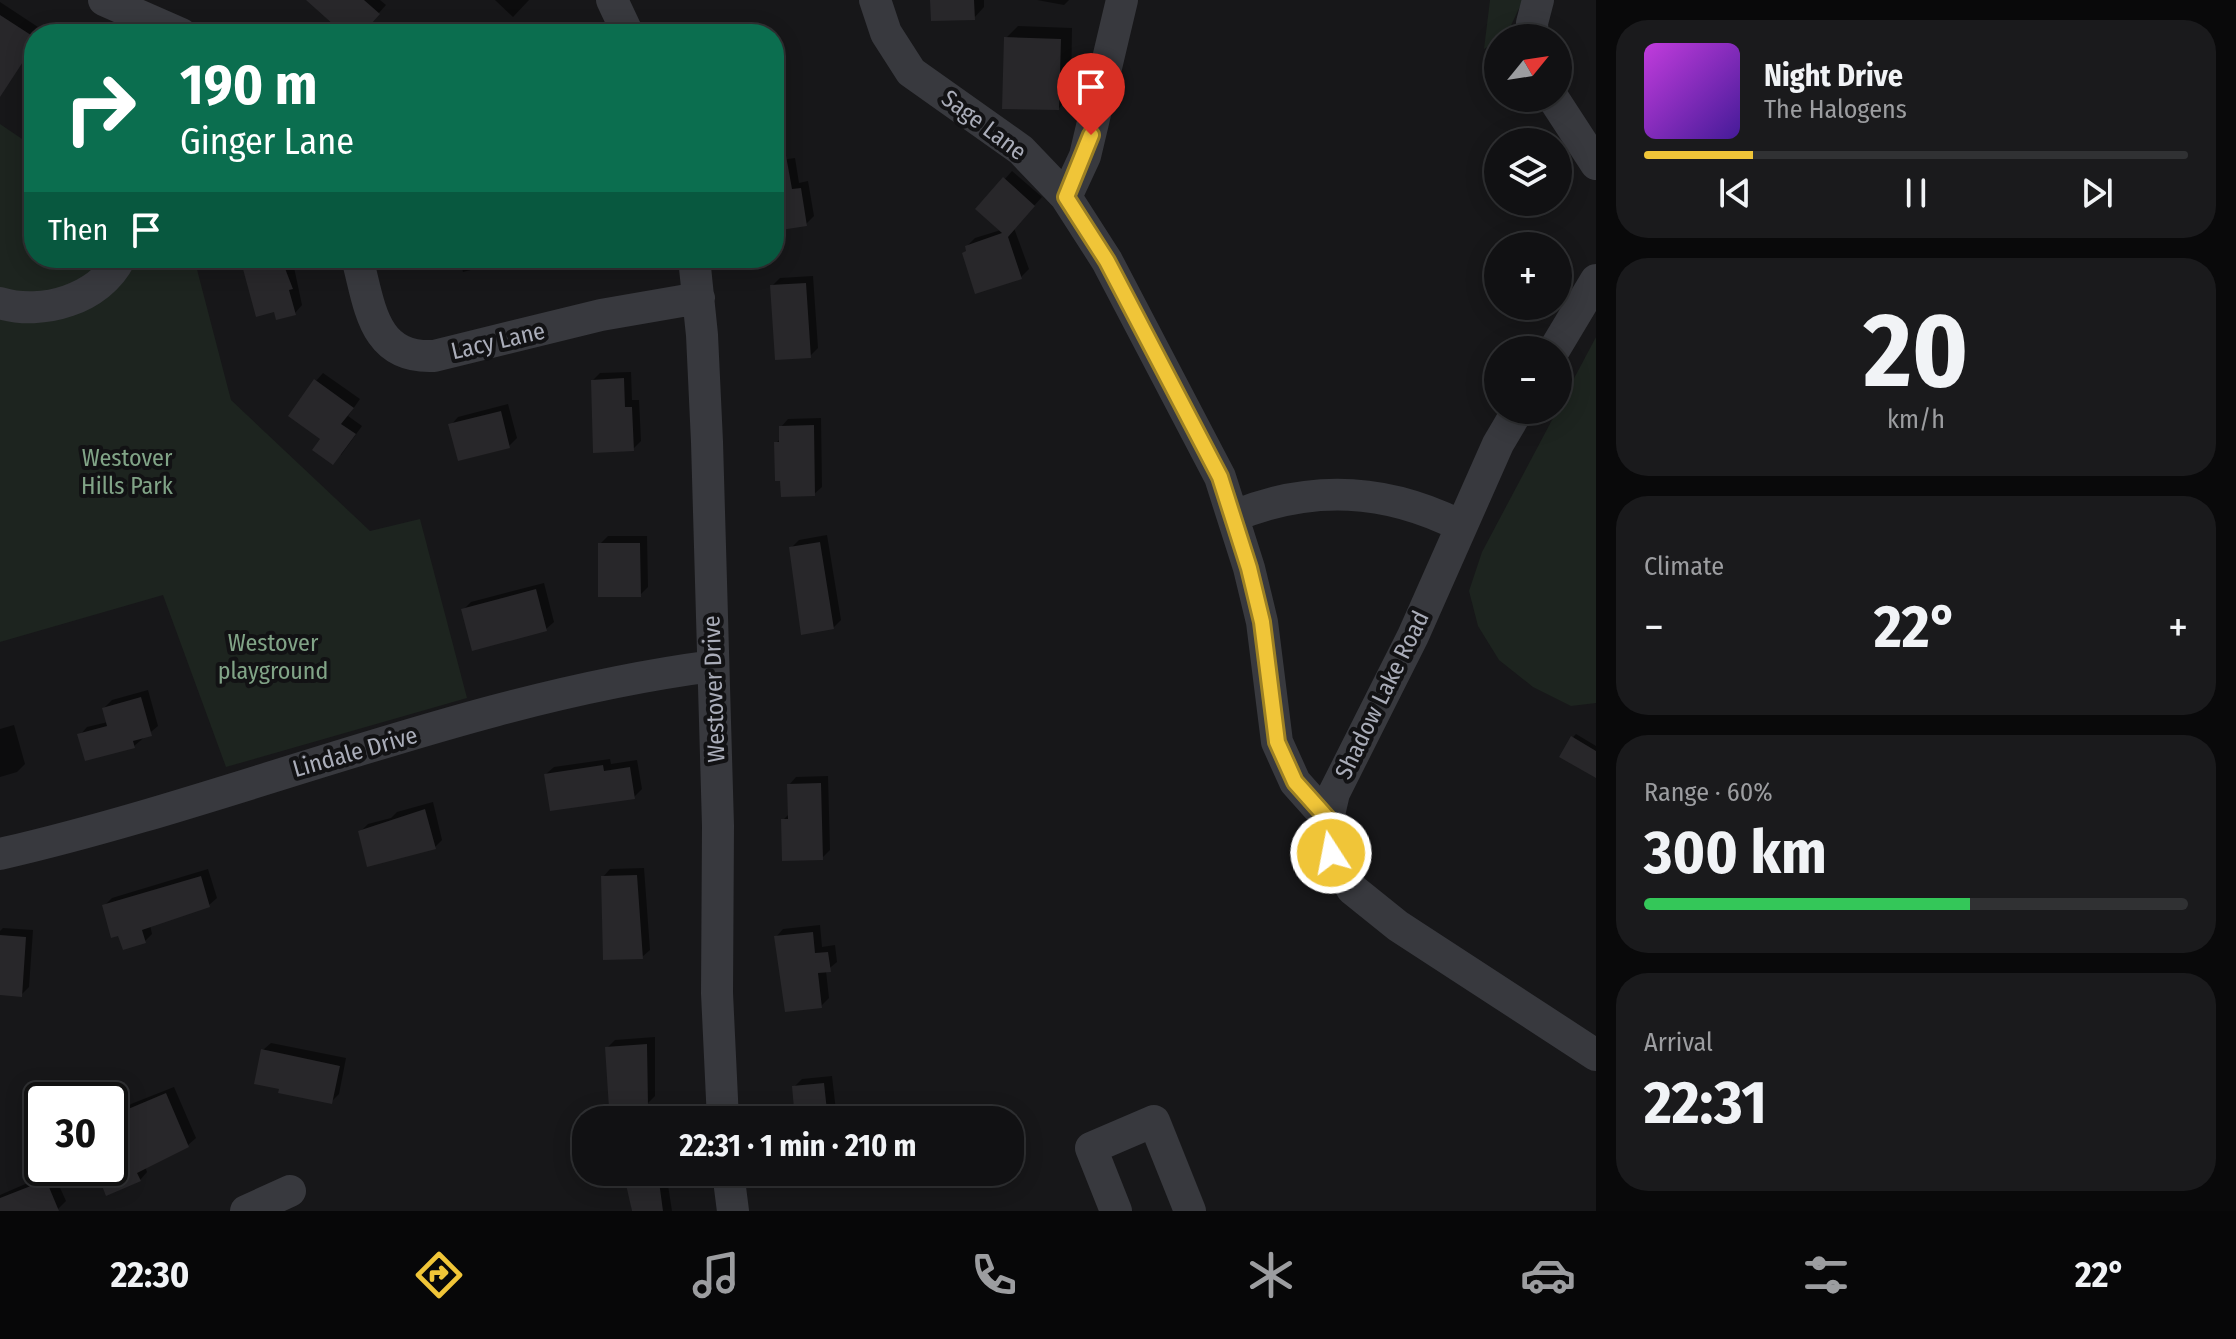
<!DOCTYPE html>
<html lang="en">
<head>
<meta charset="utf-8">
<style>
	:root { --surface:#111113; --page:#1a1a1c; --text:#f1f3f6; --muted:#9c9da0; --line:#303133; --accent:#f0c538 }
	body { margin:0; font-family:"Fira Sans Condensed",sans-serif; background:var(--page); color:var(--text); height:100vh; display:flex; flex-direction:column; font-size:30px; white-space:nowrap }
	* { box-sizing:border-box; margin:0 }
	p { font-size:26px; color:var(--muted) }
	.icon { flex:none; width:44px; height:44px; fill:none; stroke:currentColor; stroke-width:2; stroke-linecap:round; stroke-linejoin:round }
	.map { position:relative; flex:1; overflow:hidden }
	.drawer { display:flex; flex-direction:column; gap:20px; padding:20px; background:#09090a; width:640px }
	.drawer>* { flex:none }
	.top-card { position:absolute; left:24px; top:24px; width:760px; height:244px; border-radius:32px; box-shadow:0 4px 20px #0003,0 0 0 2px var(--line); background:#0b6e4f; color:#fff; overflow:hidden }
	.needle { width:52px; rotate:60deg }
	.controls { position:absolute; left:1484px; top:24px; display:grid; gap:16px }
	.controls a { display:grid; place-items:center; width:88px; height:88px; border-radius:50%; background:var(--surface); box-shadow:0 4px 20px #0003,0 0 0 2px var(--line); font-size:40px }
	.speed { position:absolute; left:24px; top:1082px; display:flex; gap:16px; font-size:40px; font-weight:700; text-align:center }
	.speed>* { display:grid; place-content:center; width:104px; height:104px; border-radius:50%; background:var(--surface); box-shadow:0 4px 20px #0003,0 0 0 2px var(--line); line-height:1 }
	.speed .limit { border:4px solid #111; border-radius:12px; background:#fff; color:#111 }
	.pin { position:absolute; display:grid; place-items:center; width:68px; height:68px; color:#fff; margin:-82px -34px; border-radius:50% 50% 50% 0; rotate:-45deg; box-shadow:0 0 8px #0007 }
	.pin .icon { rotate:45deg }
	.me { position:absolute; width:88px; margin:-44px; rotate:349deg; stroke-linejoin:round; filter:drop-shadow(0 0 6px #0008) }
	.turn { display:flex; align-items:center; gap:28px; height:168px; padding:0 24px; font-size:36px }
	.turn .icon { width:104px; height:104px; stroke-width:2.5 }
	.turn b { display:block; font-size:56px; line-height:68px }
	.then { display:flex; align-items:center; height:76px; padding:0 24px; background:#0003; gap:16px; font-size:30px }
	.big { font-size:60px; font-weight:700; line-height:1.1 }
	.drawer .widget { flex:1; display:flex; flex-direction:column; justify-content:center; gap:12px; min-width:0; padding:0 28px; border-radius:32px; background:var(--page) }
	.drawer .dial { align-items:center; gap:0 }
	.dial b { font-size:104px; line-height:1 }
	.song { display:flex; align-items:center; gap:24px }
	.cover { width:96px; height:96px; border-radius:12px; background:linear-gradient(135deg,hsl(290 70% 55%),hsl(260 70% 35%)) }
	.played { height:8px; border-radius:4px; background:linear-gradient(90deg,var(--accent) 20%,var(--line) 20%) }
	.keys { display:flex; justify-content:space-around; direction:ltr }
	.heat { display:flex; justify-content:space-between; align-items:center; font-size:44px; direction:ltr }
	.charge { height:12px; border-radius:6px; background:linear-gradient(90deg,#34c759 60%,var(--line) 0) }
	.trip { position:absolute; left:572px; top:1106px; width:452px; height:80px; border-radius:32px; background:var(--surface); box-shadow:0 4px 20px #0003,0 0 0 2px var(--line); font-weight:700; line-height:80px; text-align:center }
	.tabs { display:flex; height:128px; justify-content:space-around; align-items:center; background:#070708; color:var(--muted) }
	.tabs .icon { width:56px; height:56px }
	.tabs .current { color:var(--accent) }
	.tabs b { font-size:36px; color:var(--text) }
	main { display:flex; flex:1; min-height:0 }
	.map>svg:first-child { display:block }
</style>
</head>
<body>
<main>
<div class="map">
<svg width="1596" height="1211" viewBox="0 0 1596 1211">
	<rect width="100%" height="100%" fill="#171719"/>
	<path fill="#1d241f" d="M1490,0h33l-17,36 -22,13z
		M0,124l34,23v111h160l37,142 139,131 50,-12 47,179 -241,69 -63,-172 -163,47z
		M1596,337v366l-25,3 -38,-19 -34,-27 -21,-34 -9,-35 13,-39z"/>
	<path fill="#0007" d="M323,0h57l6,5 -26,29h-13z
		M495,0h34l-16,17z
		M932,0h52v7l-10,11z
		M1037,0h32l-5,5z
		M0,2l44,29 -10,3v12l-27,37 -7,-4z
		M1018,26l54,2 -1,68 -12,12 -53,-70z
		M757,28l3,6h-20z
		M774,76l10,30 -10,9z
		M795,158l4,25 9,-2 6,35 -8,8 -32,5v-68z
		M1012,171l30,26 -28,31 15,41 -8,8 -54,-31 8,-8 26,-8 4,-51z
		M242,258h50l10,47 -7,8z
		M460,258h43l-5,5 -35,9z
		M813,276l5,72 -8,8 -38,-70 8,-8z
		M631,372l1,28h7l2,41 -8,8 -40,-69 7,-7z
		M323,373l37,26 -12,17 14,10 -21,29 -18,-16 -7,-58z
		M508,404l9,34 -8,8 -58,-21 7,-8z
		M821,418l1,69 -8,7 -38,-51 5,-5v-11l7,-8z
		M827,535l14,85 -8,8 -42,-80 8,-8z
		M608,536h39l1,51 -8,8 -40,-51z
		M544,583l10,39 -8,7 -83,-19 8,-8z
		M148,690l10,36 -24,20 -54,-11 7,-8 21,-5 -4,-14 8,-8z
		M14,725l11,39 -8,8 -17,5v-48z
		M1576,734l20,12v18l-23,-27z
		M610,759l1,5 26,-4 5,29 -8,8 -88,-23 8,-7z
		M828,776l2,74 -8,8 -39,-38 7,-7 -1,-28 7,-8z
		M433,802l9,38 -7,7 -75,-15 8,-8 23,-6 6,-6z
		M644,868l6,82 -8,7 -39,-80 7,-8z
		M208,869l9,29 -8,7 -59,20 2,9 -7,7 -41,-35 8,-8z
		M820,925l2,22 13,-2 2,17 -11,9 3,27 -8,8 -45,-69 7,-8z
		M3,928l30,2 -4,57 -8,8 -21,-2v-62z
		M655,1037v59l-8,8 -40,-56 8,-8z
		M271,1043l75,15 -7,36 -8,8 -68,-52z
		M832,1076l5,44h-40l-3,-33 8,-8z
		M174,1087l22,51 -8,7 -43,22 2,5 -7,8 -33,13 -12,-25h15v-45l22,10 -9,-21 8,-8z
		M53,1172l13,29 -8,8 -58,2v-16z
		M666,1172l6,39h-40l-4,-30 7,-8z"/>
	<path fill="#28272a" d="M306,0h58l16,14 -18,20h-18z
		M930,0h44l1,20 -44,1z
		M0,15l34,22v8l-34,52z
		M1004,37l57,2 -2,71 -57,-1z
		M785,150l7,39 9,-1 6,38 -33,5v-80z
		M1003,177l32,29 -27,31 14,42 -47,15 -13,-41 4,-2 -1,-5 37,-13 -27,-24z
		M240,258h41l12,31 -4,1 7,25 -20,5 -2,-8 -18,5z
		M806,283l5,75 -36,2 -5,-75z
		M624,378l1,29h7l2,44 -41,2 -2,-73z
		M314,379l40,29 -13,16 15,10 -23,31 -21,-15 8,-11 -32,-23z
		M501,411l9,37 -52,13 -10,-37z
		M814,425l1,71 -34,1 -1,-16h-5l-1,-39h5v-16z
		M820,542l14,87 -33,6 -12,-88z
		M598,543h42l1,54h-43z
		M536,589l11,42 -75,20 -11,-42z
		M141,697l11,39 -19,5 2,7 -50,13 -8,-27 30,-8 -5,-18z
		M1571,736l25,15v27l-37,-21z
		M603,765l1,6 26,-4 5,32 -85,12 -6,-37z
		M821,783l2,77 -41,1 -1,-42h7l-1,-35z
		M425,809l11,40 -69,18 -9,-36z
		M637,875l6,84 -40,1 -2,-84z
		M201,876l9,31 -68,23 4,13 -23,7 -5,-14 -7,2 -9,-33z
		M813,932l2,21 13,-1 3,20 -13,1 4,35 -37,4 -11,-76z
		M0,935l26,2 -4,60 -22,-2z
		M647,1044l1,62 -39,2 -4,-61z
		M261,1049l79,17 -8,38 -54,-11 1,-4 -25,-5z
		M824,1083l4,37h-33l-3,-34z
		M166,1093l23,54 -52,26 4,8 -35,15 -11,-28h15v-33l18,-7 -7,-16z
		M658,1174l5,37h-31l-7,-31z
		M46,1180l13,31h-59v-13z"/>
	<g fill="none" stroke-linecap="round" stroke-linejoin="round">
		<path stroke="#38393e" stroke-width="32" d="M104,0l77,34
			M612,0l16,34
			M875,0l11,33 25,39 110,78 45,47 41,64 113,216 29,91 13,54 15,120 18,40 33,37
			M1533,38l-1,-15 6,-23
			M1553,98l43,66
			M1066,197l19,-41 37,-156
			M357,258c13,47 15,101 77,98l167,-41 98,-17
			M694,258l8,77 5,107 11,384 -1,167 6,127
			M0,303c42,13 100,-4 120,-45
			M1554,350l42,-70
			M1518,410l-20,34 -85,192 -79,157 -6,26 3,34 21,36 46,37 198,129
			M1234,516c78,-32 152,-28 227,10
			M0,854c239,-55 468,-156 713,-188
			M728,1172l5,39
			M246,1211l44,-20
			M1116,1211l-25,-63 63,-27 36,90"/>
	</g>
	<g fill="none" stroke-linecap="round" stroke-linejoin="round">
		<g stroke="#9c8024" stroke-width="20">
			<path id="route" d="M1091,135l-25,62 41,64 113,216 29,91 13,54 15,120 18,40 33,37 3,34"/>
		</g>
		<use href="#route" stroke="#f0c538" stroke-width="14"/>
	</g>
	<g text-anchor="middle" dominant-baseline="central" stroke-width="8" stroke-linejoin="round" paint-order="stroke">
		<g font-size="24" fill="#aaadb9" stroke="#121214">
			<text transform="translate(984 125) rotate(37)">Sage Lane</text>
			<text transform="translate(498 341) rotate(-13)">Lacy Lane</text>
			<text transform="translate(714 689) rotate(-92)">Westover Drive</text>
			<text transform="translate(1382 695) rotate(-64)">Shadow Lake Road</text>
			<text transform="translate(355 752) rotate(-16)">Lindale Drive</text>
		</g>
		<g font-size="24" fill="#81a487" stroke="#121214">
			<text x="127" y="458">Westover<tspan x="127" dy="28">Hills Park</tspan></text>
			<text x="273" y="643">Westover<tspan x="273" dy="28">playground</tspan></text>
		</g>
	</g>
</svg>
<div class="controls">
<a><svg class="needle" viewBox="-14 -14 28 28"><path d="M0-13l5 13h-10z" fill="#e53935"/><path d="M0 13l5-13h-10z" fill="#9c9da0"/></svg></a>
<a><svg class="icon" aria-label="layers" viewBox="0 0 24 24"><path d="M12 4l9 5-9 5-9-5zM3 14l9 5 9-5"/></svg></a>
<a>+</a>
<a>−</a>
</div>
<div class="speed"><div class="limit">30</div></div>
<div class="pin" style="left:1091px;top:135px;background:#d93025"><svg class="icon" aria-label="arrive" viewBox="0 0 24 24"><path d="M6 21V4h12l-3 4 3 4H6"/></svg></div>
<svg class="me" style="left:1331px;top:853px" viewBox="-20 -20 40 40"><circle r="17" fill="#f0c538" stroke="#fff" stroke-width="3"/><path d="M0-11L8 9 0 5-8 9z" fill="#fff"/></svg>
<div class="trip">22:31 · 1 min · 210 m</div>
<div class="top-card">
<div class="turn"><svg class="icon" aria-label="right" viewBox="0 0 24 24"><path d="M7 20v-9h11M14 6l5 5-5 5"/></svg><div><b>190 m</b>Ginger Lane</div></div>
<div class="then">Then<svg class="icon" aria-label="arrive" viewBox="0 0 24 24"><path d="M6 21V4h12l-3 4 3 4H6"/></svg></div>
</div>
</div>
<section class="drawer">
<div class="widget">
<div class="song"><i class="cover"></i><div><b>Night Drive</b><p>The Halogens</p></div></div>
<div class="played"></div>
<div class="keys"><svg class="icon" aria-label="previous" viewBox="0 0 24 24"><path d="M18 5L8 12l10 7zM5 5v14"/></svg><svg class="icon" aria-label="pause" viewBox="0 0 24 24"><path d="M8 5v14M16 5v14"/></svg><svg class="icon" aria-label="next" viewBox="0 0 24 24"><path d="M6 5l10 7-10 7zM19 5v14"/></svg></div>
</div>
<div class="widget dial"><b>20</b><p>km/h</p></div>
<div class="widget"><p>Climate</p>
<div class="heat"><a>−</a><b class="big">22°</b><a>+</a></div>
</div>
<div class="widget"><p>Range · 60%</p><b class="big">300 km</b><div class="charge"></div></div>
<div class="widget"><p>Arrival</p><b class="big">22:31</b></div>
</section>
</main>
<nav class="tabs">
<b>22:30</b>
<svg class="icon current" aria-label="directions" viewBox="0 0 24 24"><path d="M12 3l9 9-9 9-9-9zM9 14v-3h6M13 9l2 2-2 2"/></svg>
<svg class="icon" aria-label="music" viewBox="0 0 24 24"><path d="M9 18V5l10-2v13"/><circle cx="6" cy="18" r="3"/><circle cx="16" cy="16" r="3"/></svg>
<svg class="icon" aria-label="phone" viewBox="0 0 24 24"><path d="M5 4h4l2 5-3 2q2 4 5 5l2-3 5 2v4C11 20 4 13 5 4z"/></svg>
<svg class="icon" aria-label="climate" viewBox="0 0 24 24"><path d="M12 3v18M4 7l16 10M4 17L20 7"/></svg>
<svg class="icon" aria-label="car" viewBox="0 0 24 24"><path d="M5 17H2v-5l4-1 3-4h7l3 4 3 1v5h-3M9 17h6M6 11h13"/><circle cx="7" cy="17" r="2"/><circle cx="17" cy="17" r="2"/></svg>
<svg class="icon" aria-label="filters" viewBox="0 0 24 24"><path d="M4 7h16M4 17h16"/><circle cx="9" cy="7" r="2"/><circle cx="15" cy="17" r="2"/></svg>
<b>22°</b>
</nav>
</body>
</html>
